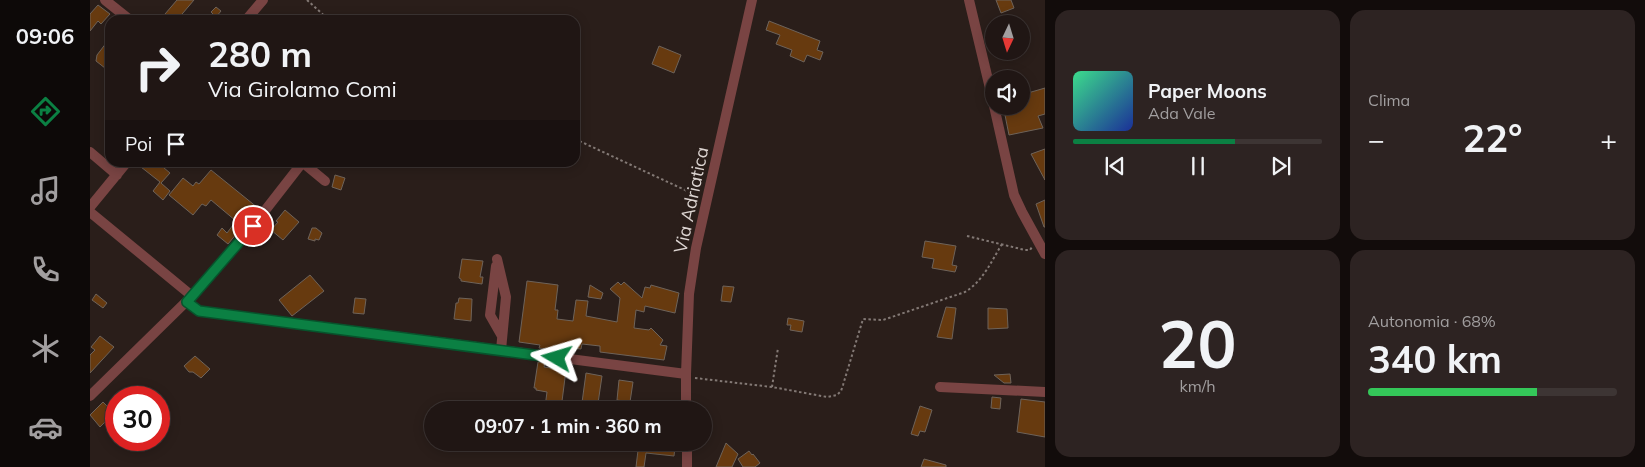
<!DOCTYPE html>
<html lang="it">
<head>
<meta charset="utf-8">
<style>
	:root { --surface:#201614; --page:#2d2322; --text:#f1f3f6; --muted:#a29fa0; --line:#3d3534; --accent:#0b8043 }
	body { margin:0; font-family:Mulish,sans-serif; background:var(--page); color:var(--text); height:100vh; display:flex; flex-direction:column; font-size:19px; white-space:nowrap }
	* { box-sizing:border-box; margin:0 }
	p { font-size:16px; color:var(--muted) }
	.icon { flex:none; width:28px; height:28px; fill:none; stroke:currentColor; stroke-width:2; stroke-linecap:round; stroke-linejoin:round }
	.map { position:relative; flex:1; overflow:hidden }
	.panel { display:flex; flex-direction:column; gap:10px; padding:10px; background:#120c0b; width:600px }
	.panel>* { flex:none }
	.guide { position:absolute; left:15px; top:15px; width:475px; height:152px; border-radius:15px; box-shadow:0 2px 12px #0003,0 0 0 1px var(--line); background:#201614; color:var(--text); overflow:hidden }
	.needle { width:32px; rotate:184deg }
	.buttons { position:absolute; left:895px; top:15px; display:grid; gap:10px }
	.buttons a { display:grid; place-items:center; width:45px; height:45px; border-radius:50%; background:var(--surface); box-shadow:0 2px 12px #0003,0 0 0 1px var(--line); font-size:25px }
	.speed { position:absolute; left:15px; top:386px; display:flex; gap:10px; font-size:25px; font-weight:700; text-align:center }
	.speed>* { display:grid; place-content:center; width:65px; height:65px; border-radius:50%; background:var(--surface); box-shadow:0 2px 12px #0003,0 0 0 1px var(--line); line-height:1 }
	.speed .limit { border:8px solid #d22; background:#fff; color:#111 }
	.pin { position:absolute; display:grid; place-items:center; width:42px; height:42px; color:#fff; margin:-21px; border:2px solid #fff; border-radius:50%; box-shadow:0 1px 5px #0007 }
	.me { position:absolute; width:55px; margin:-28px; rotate:277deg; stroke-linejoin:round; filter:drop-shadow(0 0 4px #0008) }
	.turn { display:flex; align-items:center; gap:18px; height:105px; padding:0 20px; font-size:22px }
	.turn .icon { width:65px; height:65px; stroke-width:2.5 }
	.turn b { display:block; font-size:35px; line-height:42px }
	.then { display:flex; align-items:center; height:48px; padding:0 20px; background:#0003; gap:10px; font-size:19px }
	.big { font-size:38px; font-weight:700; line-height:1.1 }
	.panel .tile { flex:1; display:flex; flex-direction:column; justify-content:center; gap:8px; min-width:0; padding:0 18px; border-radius:15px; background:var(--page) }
	.panel .dial { align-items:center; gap:0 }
	.dial b { font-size:65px; line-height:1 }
	.song { display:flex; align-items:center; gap:15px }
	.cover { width:60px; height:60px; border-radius:8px; background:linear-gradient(135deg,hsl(150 70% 55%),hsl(230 70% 35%)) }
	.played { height:5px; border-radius:2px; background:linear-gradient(90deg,var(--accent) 65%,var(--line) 65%) }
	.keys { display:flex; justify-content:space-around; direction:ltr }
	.heat { display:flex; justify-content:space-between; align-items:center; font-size:28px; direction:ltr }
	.charge { height:8px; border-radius:4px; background:linear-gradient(90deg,#34c759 68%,var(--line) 0) }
	.panel .tiles { flex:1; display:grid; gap:10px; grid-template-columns:repeat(2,1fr) }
	.trip { position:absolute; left:334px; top:401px; width:288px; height:50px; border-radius:25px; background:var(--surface); box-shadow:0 2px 12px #0003,0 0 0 1px var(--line); font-weight:700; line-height:50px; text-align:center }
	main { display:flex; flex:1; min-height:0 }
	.menu { display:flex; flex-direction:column; width:90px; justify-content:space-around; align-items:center; background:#0d0908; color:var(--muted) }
	.menu .icon { width:35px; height:35px }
	.menu .current { color:var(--accent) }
	.menu b { font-size:22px; color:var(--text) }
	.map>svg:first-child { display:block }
</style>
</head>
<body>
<main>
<nav class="menu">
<b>09:06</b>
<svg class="icon current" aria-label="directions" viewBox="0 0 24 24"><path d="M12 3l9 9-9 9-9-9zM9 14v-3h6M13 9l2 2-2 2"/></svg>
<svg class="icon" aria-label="music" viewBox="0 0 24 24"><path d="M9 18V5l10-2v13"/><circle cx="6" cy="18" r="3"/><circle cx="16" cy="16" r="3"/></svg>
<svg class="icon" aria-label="phone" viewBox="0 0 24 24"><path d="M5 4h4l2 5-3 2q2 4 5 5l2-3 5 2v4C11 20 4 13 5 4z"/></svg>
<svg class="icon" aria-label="climate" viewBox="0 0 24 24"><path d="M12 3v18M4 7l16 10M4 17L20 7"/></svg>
<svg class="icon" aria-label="car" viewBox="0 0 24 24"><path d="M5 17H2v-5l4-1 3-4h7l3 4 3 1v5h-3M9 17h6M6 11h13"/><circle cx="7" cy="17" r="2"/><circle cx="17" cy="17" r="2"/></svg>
</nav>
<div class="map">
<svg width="955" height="467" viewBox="0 0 955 467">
	<rect width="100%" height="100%" fill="#2a1e1a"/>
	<path fill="#673a0f" stroke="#6e635a" d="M87,0h17l-17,20h-5l-7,-6z
		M906,0h15l3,8 -13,5z
		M8,5l12,9 -9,10 -3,-3 -8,10v-17z
		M126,7l5,4 -5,6 -5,-5z
		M679,21l51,20 -3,9 6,2 -3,8 -13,-5 -3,7 -14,-6 2,-6 -16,-6 4,-9 -14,-5z
		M20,38v34l-14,-11 1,-6z
		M569,46l22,9 -7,18 -22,-9z
		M955,88v26l-7,2 5,12 -34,7 -5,-25 17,-4v-11z
		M955,149v31l-14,-26z
		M55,162h12l13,11 -9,10 9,8 -7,9 -10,-9 7,-9 -19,-15z
		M121,170l47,38 -30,36 -11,-9 5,-7 5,5 9,-12 -25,-21 -5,6 -4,-2 -9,11 -24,-20 14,-17 10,8 3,-4 3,2z
		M245,175l10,3 -4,12 -9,-3z
		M955,200v27h-1l-8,-23z
		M195,210l14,12 -16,18 -12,-10 7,-8 -2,-1z
		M222,228h4l6,5 -3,7 -4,-1v2l-7,-2z
		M835,241l31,5 -4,19 5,1 -2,6 -23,-4 2,-9 -12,-2z
		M372,259l21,2 -3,16h3l-1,7 -21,-3v-2l-2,-1z
		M220,275l14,16 -32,25 -13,-16z
		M437,281l31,4 -3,25h3l-1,9 16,2 3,-21 12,1 -2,15 31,6 3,-24 -10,-9 8,-7 3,3 3,-3 18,16 3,-11 5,1 1,-3 28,8 -4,20 -30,-7 -1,6 -8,-2 -2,18 15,2 2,-2 12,12 -3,5 7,1 -3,14 -64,-8v-6l-18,-2 -1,5 -28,-3v4l-14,-2 1,-3 -21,-3z
		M500,285l13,8 -2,6 -13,-2z
		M633,286l11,1 -3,15 -10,-1z
		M6,294l11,9 -4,5 -11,-8z
		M265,298l11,1 -2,15 -11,-1z
		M369,298l13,1 -1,22 -17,-2 2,-16h2z
		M856,307l10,1 -4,31 -15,-2z
		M898,308l19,1 1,19 -20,1z
		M698,318l16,3 -2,11 -12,-2 1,-5h-4z
		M10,336l14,11 -24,26v-18l5,-5 -4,-3z
		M105,356l15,13 -9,9 -8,-6h-4l-5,-6z
		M448,362l7,1 -1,4 22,3 -5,39 -16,-2 2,-15 -11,-2v-2h-2z
		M496,373l16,3 -5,34h-16z
		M920,374l1,9h-7l-10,-8z
		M529,380l14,2 -3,20 -13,-2z
		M902,397l9,1 -1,11 -9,-1z
		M931,399l24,3v35l-28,-5z
		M13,402l11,11 -14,14 -10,-12z
		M830,406l12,4 -7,22 -5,-1 -2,5 -7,-2z
		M549,442l36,5 -1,9 -28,-3 -2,14h-8z
		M636,443l12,11 -6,13h-16z
		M659,451l3,4 1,-1 7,9 -5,4h-12l-5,-8z
		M834,459l22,6v2h-25z"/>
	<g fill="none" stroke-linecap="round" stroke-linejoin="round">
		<path stroke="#837975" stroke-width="2" stroke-dasharray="2.5 2.5" stroke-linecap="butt" d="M217,0l22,20
			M485,139l123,57
			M877,236l58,14h5l2,-3
			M605,378l77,9 55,10 10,-2 4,-4 2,-6 20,-66 20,1 82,-28c18,-11 26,-30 37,-48
			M682,387l6,-39"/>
		<path stroke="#794443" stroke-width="10" d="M15,0l25,20
			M879,0l25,105
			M156,20l17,-20
			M904,106l20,89 8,17 23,42
			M0,152l27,23
			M212,162l23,19
			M0,207l37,-45
			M0,212l102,84
			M407,259l9,38 -5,53
			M406,266l-6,49 12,21
			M97,302l12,9 487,63
			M850,387l105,5
			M0,396l102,-100 61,-70 49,-63
			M596,410v-36l3,-80 7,-46 56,-248
			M597,442v25"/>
	</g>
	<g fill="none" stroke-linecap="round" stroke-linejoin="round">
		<g stroke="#07532c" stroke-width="12">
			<path id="route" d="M163,226l-66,76 12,9 358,47"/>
		</g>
		<use href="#route" stroke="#0b8043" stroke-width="9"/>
	</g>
	<g text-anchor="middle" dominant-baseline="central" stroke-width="5" stroke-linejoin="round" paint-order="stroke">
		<g font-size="18" fill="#dcd4d1" stroke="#2a1e1a">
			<text transform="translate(601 200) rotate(-78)">Via Adriatica</text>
		</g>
	</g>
</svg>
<div class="buttons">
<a><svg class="needle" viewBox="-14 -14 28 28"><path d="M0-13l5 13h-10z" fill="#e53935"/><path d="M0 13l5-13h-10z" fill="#a29fa0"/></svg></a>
<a><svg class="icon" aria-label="sound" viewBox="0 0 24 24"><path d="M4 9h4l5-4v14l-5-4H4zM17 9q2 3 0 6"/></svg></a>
</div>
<div class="speed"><div class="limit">30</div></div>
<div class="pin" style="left:163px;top:226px;background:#d93025"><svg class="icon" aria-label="arrive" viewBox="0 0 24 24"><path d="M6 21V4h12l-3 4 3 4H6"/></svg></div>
<svg class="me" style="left:467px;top:358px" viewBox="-20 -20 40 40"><path d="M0-17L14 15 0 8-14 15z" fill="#0b8043" stroke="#fff" stroke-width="4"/></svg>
<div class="trip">09:07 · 1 min · 360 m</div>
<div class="guide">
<div class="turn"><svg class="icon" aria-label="right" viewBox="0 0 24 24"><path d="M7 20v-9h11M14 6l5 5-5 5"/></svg><div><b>280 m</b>Via Girolamo Comi</div></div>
<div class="then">Poi<svg class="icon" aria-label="arrive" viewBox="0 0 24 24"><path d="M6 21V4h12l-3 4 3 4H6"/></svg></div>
</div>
</div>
<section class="panel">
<div class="tiles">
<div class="tile">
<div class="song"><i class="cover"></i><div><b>Paper Moons</b><p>Ada Vale</p></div></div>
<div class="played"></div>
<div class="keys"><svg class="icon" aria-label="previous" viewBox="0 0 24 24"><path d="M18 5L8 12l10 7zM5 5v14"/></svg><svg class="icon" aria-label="pause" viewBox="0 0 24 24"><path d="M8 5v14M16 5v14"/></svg><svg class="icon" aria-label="next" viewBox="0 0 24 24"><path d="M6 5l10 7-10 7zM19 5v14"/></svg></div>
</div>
<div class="tile"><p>Clima</p>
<div class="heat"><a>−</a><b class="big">22°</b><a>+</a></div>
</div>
<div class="tile dial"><b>20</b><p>km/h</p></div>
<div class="tile"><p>Autonomia · 68%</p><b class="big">340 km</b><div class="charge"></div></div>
</div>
</section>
</main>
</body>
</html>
